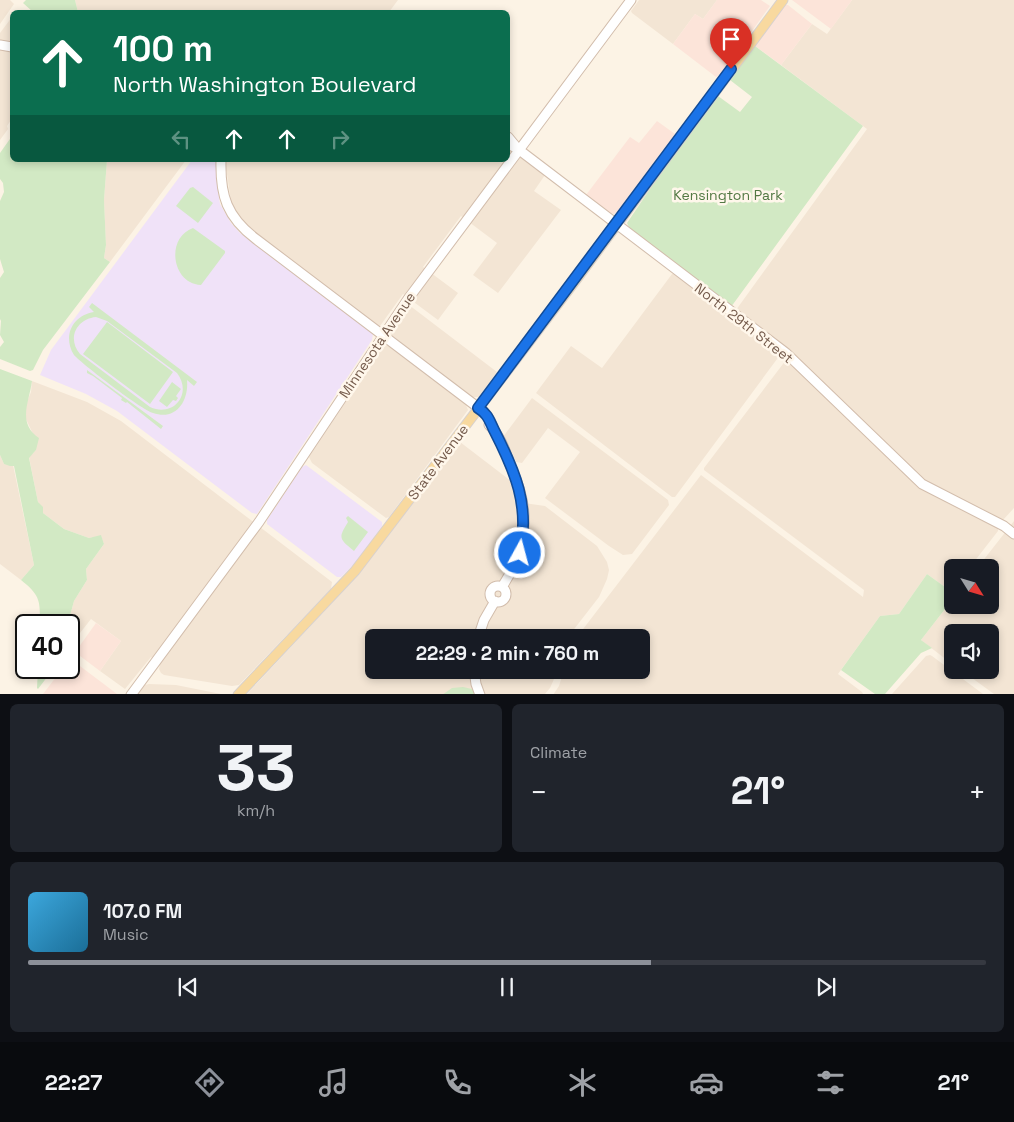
<!DOCTYPE html>
<html lang="en">
<head>
<meta charset="utf-8">
<style>
	:root { --surface:#171b24; --page:#20242c; --text:#f1f3f6; --muted:#9ea1a6; --line:#363941; --accent:#8c9099 }
	body { margin:0; font-family:"Space Grotesk",sans-serif; background:var(--page); color:var(--text); height:100vh; display:flex; flex-direction:column; font-size:19px; white-space:nowrap }
	* { box-sizing:border-box; margin:0 }
	p { font-size:16px; color:var(--muted) }
	.icon { flex:none; width:28px; height:28px; fill:none; stroke:currentColor; stroke-width:2; stroke-linecap:round; stroke-linejoin:round }
	.map { position:relative; height:694px; overflow:hidden }
	.details { display:flex; flex-direction:column; gap:10px; padding:10px; background:#0d0f14; flex:1 }
	.details>* { flex:none }
	.top-card { position:absolute; left:10px; top:10px; width:500px; height:152px; border-radius:8px; box-shadow:0 2px 8px #0003; background:#0b6e4f; color:#fff; overflow:hidden }
	.needle { width:32px; rotate:127deg }
	.tools { position:absolute; left:944px; top:559px; display:grid; gap:10px }
	.tools a { display:grid; place-items:center; width:55px; height:55px; border-radius:8px; background:var(--surface); box-shadow:0 2px 8px #0003; font-size:25px }
	.speed { position:absolute; left:15px; top:614px; display:flex; gap:10px; font-size:25px; font-weight:700; text-align:center }
	.speed>* { display:grid; place-content:center; width:65px; height:65px; border-radius:50%; background:var(--surface); box-shadow:0 2px 8px #0003; line-height:1 }
	.speed .limit { border:2px solid #111; border-radius:8px; background:#fff; color:#111 }
	.pin { position:absolute; display:grid; place-items:center; width:42px; height:42px; color:#fff; margin:-51px -21px; border-radius:50% 50% 50% 0; rotate:-45deg; box-shadow:0 0 5px #0007 }
	.pin .icon { rotate:45deg }
	.me { position:absolute; width:55px; margin:-28px; rotate:7deg; stroke-linejoin:round; filter:drop-shadow(0 0 4px #0008) }
	.turn { display:flex; align-items:center; gap:18px; height:105px; padding:0 20px; font-size:22px }
	.turn .icon { width:65px; height:65px; stroke-width:2.5 }
	.turn b { display:block; font-size:35px; line-height:42px }
	.lanes { display:flex; align-items:center; height:48px; padding:0 20px; background:#0003; justify-content:center; gap:25px; direction:ltr }
	.lanes .off { opacity:.35 }
	.big { font-size:38px; font-weight:700; line-height:1.1 }
	.details .tile { flex:1; display:flex; flex-direction:column; justify-content:center; gap:8px; min-width:0; padding:0 18px; border-radius:8px; background:var(--page) }
	.details .dial { align-items:center; gap:0 }
	.dial b { font-size:65px; line-height:1 }
	.song { display:flex; align-items:center; gap:15px }
	.cover { width:60px; height:60px; border-radius:8px; background:linear-gradient(135deg,hsl(200 70% 55%),hsl(200 70% 35%)) }
	.played { height:5px; border-radius:2px; background:linear-gradient(90deg,var(--accent) 65%,var(--line) 65%) }
	.keys { display:flex; justify-content:space-around; direction:ltr }
	.heat { display:flex; justify-content:space-between; align-items:center; font-size:28px; direction:ltr }
	.details .tiles { flex:1; display:grid; gap:10px; grid-template-columns:1fr 1fr }
	.tile:last-child { grid-column:span 2 }
	.trip { position:absolute; left:365px; top:629px; width:285px; height:50px; border-radius:8px; background:var(--surface); box-shadow:0 2px 8px #0003; font-weight:700; line-height:50px; text-align:center }
	.tab-bar { display:flex; height:80px; justify-content:space-around; align-items:center; background:#090b0e; color:var(--muted) }
	.tab-bar .icon { width:35px; height:35px }
	.tab-bar .on { color:var(--accent) }
	.tab-bar b { font-size:22px; color:var(--text) }
	.map>svg:first-child { display:block }
</style>
</head>
<body>
<div class="map">
<svg width="1014" height="695" viewBox="0 0 1014 695">
	<rect width="100%" height="100%" fill="#fcf3e5"/>
	<path fill="#f3e5d4" d="M0,0h10l4,4 -14,20z
		M75,0h323l-9,12h-311z
		M639,0h78l-14,19 -8,-5 -22,30 -41,-31 -1,-2z
		M852,0h162v508l-11,12 -77,-37 -190,-173 131,-181 -86,-64 31,-41 15,10z
		M12,17v92l-1,11 -4,6 1,3 -8,11v-107z
		M508,148l37,27 -11,16 27,19 -63,83 -25,-18 24,-32 -36,-27 -38,51 35,26 -20,27 -35,-26 -23,32h-3l-134,-102 -12,-22 -6,-42h283z
		M107,160h79l-76,102 -6,-4 2,-13 -2,-45z
		M672,274h2l105,79 1,2 -105,142h-3l-136,-104 35,-47 31,22z
		M409,305l88,67 -18,25h-8l-79,-61v-5z
		M384,345l7,1 75,59 2,5 -79,107 -3,1 -74,-55 -3,-6z
		M786,360l132,126 77,39 3,3v3l-28,36 -18,1v24l-25,-18 -28,40 -19,2 -42,58 24,18 1,2 -310,1 6,-9 5,-16h77v-32l-64,-1 124,-162 162,122 1,-7 -160,-120v-2z
		M32,381l55,21 34,19 211,161 -1,7 -92,96 -7,1 -68,-11 -3,-2 -2,-4 1,-5 -9,-7 -26,32 -25,-18 21,-30 -30,-22 -11,14 -12,-10 6,-22 13,-21 -1,-11 18,-25 -3,-8 -12,2 -25,-9 -21,-16 -5,-11 -9,-45 7,-7 -3,-16 -8,-17 1,-13 5,-12z
		M532,398l136,102 1,5 -37,49 -9,1 -14,-9 -64,-48 35,-46 -32,-24 -26,35 -6,-1 -13,-25z
		M460,442l51,39 5,12 1,9 28,4 52,40 10,16 2,8 -2,9 -8,18 -31,40 -194,1v32h184l-8,18 -5,6 -299,1 113,-121 98,-130z
		M0,455l4,9 9,1 21,100 -13,15 -21,-16z
		M1014,521v173h-20l-33,-24h29v-38h-38v32l-31,-24 31,-40v5h38v-37l-12,-1z
		M930,655l2,1 51,38h-91l34,-38z
		M149,684l27,1 45,9h-84l8,-9z"/>
	<path fill="#fce4d9" d="M717,0h44l9,6 -49,68 -5,3 -43,-33 22,-30 8,5z
		M792,0h60l-21,29z
		M785,5h3l24,19 -31,41 -26,-19z
		M657,121l18,13 -58,78 -3,2 -3,-1 -25,-18 44,-58 9,6z
		M96,623l25,18 -21,30 -24,-18v-2z
		M69,660h3l45,34h-74l20,-26h6z"/>
	<path fill="#f0e2f8" d="M192,160h25l1,31 2,13 11,19 9,10 133,101 -1,6 -115,174 -5,-1 -135,-102 -31,-17 -46,-19 11,-25z
		M306,465l76,57v4l-27,37 -14,14h-4l-70,-53v-4l35,-53z"/>
	<path fill="#d2e9c4" fill-rule="evenodd" d="M26,0h49l3,12h-45l-10,-9z
		M755,46l108,80 -132,181c-28,-21 -56,-40 -81,-63 -7,-7 -20,-12 -23,-21l44,-65 47,-62 22,16 12,-15 -22,-17z
		M12,136v24h95l-3,40 2,45 -2,13 6,4 -67,88 -10,20 -3,1 -30,-12v-12l4,-5 -4,-7 1,-14 -1,-2v-41l4,-6 -4,-13v-58l4,-9 -1,-9 -3,-4v-26z
		M193,187l20,16 -15,20 -22,-17 14,-18z
		M193,228l32,23v2l-24,32c-29,-1 -36,-47 -8,-57z
		M92,303l105,79 -3,4 -7,-6c2,21 -11,41 -34,33 -11,-3 -71,-49 -79,-58 -12,-19 -1,-40 20,-43l-5,-5zM96,317l11,4 70,52c16,21 -4,45 -27,34l-70,-53c-13,-15 -4,-35 16,-37z
		M107,322l66,50 -23,32 -67,-50z
		M0,369l32,12c-3,22 -15,42 7,57l-3,12 -7,8 9,44 5,5v6l21,16 25,9 12,-3 3,9 -18,25 1,11 -13,21 -6,22 12,10 -11,15v-23h-29c0,-24 1,-29 -19,-45l13,-15 -20,-99h-4l-6,-2 -4,-9z
		M87,370l76,56 -2,3 -34,-27 -1,1 -5,-3 1,-2 -29,-22 -6,-3z
		M172,382l9,7 -5,7 2,2 -2,3 -3,-1 -6,7 -8,-6z
		M348,516l20,16 -14,19c-15,-12 -16,-13 -6,-29l-2,-4z
		M927,574l25,18v8l-31,40 11,8 -11,5 -36,41h-10l-34,-24 39,-54 19,-2z
		M38,668h16l-16,21 -1,-1z
		M463,687l9,2 3,5 -33,1 10,-7z"/>
	<g fill="none" stroke-linecap="round" stroke-linejoin="round">
		<g stroke="#d2bdac" stroke-width="11">
			<path id="secondary" d="M0,45l12,2
				M508,137l10,12
				M508,144l10,5 268,204 136,131 82,42 10,8
				M221,160c-1,36 6,57 35,79l228,173 6,8 3,8
				M489,425c11,10 16,24 20,37 4,10 8,19 11,29 10,35 1,67 -18,96
				M490 594a8 8 0 1 1 16 0a8 8 0 1 1-16 0Z
				M478,638l6,-18 11,-19
				M474,670l2,14 4,11
				M131,695l128,-173 149,-223 223,-299"/>
		</g>
		<g stroke="#d8d1cd" stroke-width="11">
			<path id="primary" d="M238,695l117,-124 218,-287 210,-284"/>
		</g>
		<use href="#secondary" stroke="#fff" stroke-width="9"/>
		<use href="#primary" stroke="#f8d99f" stroke-width="9"/>
	</g>
	<g fill="none" stroke-linecap="round" stroke-linejoin="round">
		<g stroke="#114b97" stroke-width="12">
			<path id="route" d="M520,553c10,-48 -5,-82 -26,-123 -5,-10 -6,-16 -16,-22l253,-339"/>
		</g>
		<use href="#route" stroke="#1a73e8" stroke-width="9"/>
	</g>
	<g text-anchor="middle" dominant-baseline="central" stroke-width="5" stroke-linejoin="round" paint-order="stroke">
		<g font-size="14" fill="#527943" stroke="#fff7eb">
			<text x="728" y="195">Kensington Park</text>
		</g>
		<g font-size="14" fill="#745a4b" stroke="#fff7eb">
			<text transform="translate(744 323) rotate(38)">North 29th Street</text>
			<text transform="translate(377 345) rotate(-56)">Minnesota Avenue</text>
			<text transform="translate(438 462) rotate(-53)">State Avenue</text>
		</g>
	</g>
</svg>
<div class="tools">
<a><svg class="needle" viewBox="-14 -14 28 28"><path d="M0-13l5 13h-10z" fill="#e53935"/><path d="M0 13l5-13h-10z" fill="#9ea1a6"/></svg></a>
<a><svg class="icon" aria-label="sound" viewBox="0 0 24 24"><path d="M4 9h4l5-4v14l-5-4H4zM17 9q2 3 0 6"/></svg></a>
</div>
<div class="speed"><div class="limit">40</div></div>
<div class="pin" style="left:731px;top:69px;background:#d93025"><svg class="icon" aria-label="arrive" viewBox="0 0 24 24"><path d="M6 21V4h12l-3 4 3 4H6"/></svg></div>
<svg class="me" style="left:520px;top:553px" viewBox="-20 -20 40 40"><circle r="17" fill="#1a73e8" stroke="#fff" stroke-width="3"/><path d="M0-11L8 9 0 5-8 9z" fill="#fff"/></svg>
<div class="trip">22:29 · 2 min · 760 m</div>
<div class="top-card">
<div class="turn"><svg class="icon" aria-label="ahead" viewBox="0 0 24 24"><path d="M12 20V5M6 11l6-6 6 6"/></svg><div><b>100 m</b>North Washington Boulevard</div></div>
<div class="lanes"><svg class="icon off" aria-label="left" viewBox="0 0 24 24"><path d="M17 20v-9H6M10 6l-5 5 5 5"/></svg><svg class="icon" aria-label="ahead" viewBox="0 0 24 24"><path d="M12 20V5M6 11l6-6 6 6"/></svg><svg class="icon" aria-label="ahead" viewBox="0 0 24 24"><path d="M12 20V5M6 11l6-6 6 6"/></svg><svg class="icon off" aria-label="right" viewBox="0 0 24 24"><path d="M7 20v-9h11M14 6l5 5-5 5"/></svg></div>
</div>
</div>
<section class="details">
<div class="tiles">
<div class="tile dial"><b>33</b><p>km/h</p></div>
<div class="tile"><p>Climate</p>
<div class="heat"><a>−</a><b class="big">21°</b><a>+</a></div>
</div>
<div class="tile">
<div class="song"><i class="cover"></i><div><b>107.0 FM</b><p>Music</p></div></div>
<div class="played"></div>
<div class="keys"><svg class="icon" aria-label="previous" viewBox="0 0 24 24"><path d="M18 5L8 12l10 7zM5 5v14"/></svg><svg class="icon" aria-label="pause" viewBox="0 0 24 24"><path d="M8 5v14M16 5v14"/></svg><svg class="icon" aria-label="next" viewBox="0 0 24 24"><path d="M6 5l10 7-10 7zM19 5v14"/></svg></div>
</div>
</div>
</section>
<nav class="tab-bar">
<b>22:27</b>
<svg class="icon on" aria-label="directions" viewBox="0 0 24 24"><path d="M12 3l9 9-9 9-9-9zM9 14v-3h6M13 9l2 2-2 2"/></svg>
<svg class="icon" aria-label="music" viewBox="0 0 24 24"><path d="M9 18V5l10-2v13"/><circle cx="6" cy="18" r="3"/><circle cx="16" cy="16" r="3"/></svg>
<svg class="icon" aria-label="phone" viewBox="0 0 24 24"><path d="M5 4h4l2 5-3 2q2 4 5 5l2-3 5 2v4C11 20 4 13 5 4z"/></svg>
<svg class="icon" aria-label="climate" viewBox="0 0 24 24"><path d="M12 3v18M4 7l16 10M4 17L20 7"/></svg>
<svg class="icon" aria-label="car" viewBox="0 0 24 24"><path d="M5 17H2v-5l4-1 3-4h7l3 4 3 1v5h-3M9 17h6M6 11h13"/><circle cx="7" cy="17" r="2"/><circle cx="17" cy="17" r="2"/></svg>
<svg class="icon" aria-label="filters" viewBox="0 0 24 24"><path d="M4 7h16M4 17h16"/><circle cx="9" cy="7" r="2"/><circle cx="15" cy="17" r="2"/></svg>
<b>21°</b>
</nav>
</body>
</html>
